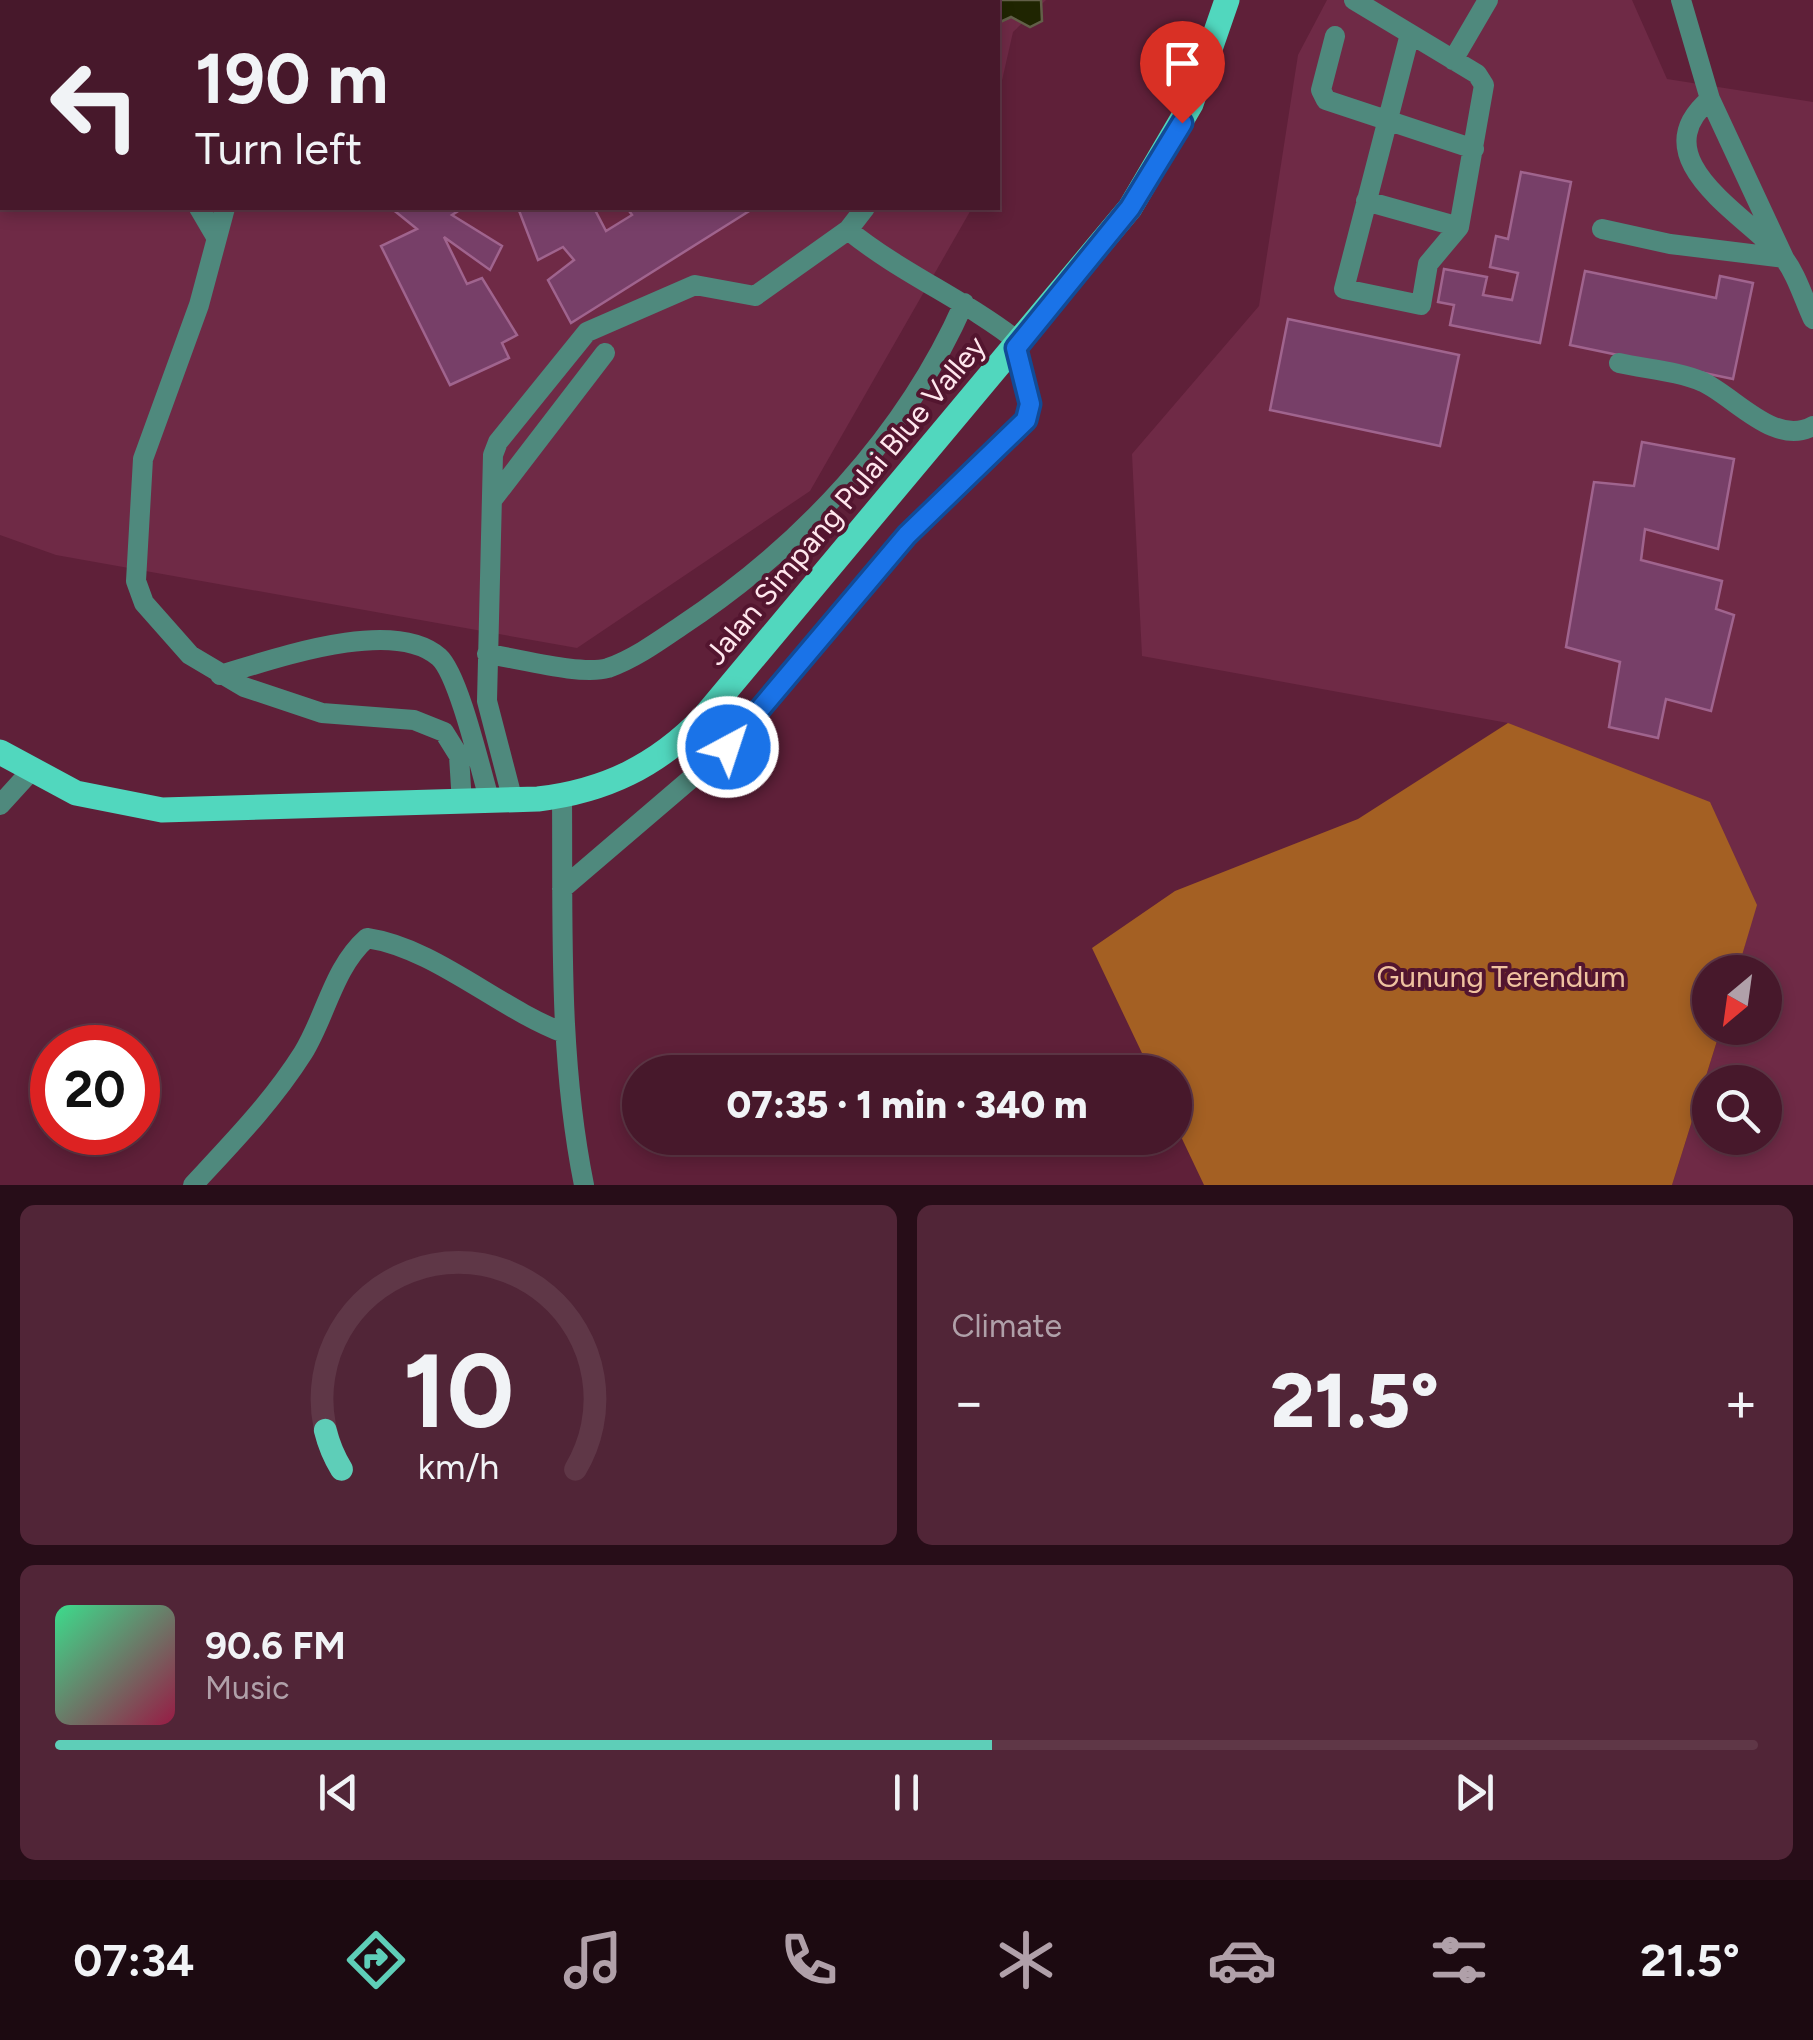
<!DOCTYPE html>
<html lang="en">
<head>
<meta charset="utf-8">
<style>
	:root { --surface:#47182b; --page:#512537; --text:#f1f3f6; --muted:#b0a0a9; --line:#5f3747; --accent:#5eceb8 }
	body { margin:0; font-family:Figtree,sans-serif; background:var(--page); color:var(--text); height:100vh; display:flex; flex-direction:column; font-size:38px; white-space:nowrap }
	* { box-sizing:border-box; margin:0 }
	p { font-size:32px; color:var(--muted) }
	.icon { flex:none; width:55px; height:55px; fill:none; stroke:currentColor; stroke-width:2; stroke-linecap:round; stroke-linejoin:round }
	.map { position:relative; height:1185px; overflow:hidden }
	.panel { display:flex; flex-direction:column; gap:20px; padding:20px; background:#270d18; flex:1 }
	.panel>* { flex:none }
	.hud { position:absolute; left:0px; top:0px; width:1000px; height:210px; box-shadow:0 5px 15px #0003,0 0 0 2px var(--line); background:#47182b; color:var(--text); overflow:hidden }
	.needle { width:65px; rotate:209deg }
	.fabs { position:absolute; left:1692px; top:955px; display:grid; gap:20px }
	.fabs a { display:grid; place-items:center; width:90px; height:90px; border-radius:50%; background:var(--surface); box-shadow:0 5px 15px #0003,0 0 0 2px var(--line); font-size:50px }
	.speed { position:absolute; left:30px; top:1025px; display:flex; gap:20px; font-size:50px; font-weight:700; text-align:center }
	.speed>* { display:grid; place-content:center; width:130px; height:130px; border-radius:50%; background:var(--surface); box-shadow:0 5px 15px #0003,0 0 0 2px var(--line); line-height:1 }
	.speed .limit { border:15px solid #d22; background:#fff; color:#111 }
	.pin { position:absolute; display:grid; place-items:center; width:85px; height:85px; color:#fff; margin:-102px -42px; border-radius:50% 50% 50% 0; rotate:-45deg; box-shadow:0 0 10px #0007 }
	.pin .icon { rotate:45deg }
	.me { position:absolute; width:110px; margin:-55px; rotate:40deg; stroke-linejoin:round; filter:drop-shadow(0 0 8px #0008) }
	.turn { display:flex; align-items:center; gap:35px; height:210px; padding:0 30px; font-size:45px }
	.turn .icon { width:130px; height:130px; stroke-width:2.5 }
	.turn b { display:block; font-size:70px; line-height:85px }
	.big { font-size:75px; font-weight:800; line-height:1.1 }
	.panel .tile { flex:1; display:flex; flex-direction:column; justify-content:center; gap:15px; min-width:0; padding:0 35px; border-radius:15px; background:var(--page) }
	.panel .dial { align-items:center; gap:0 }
	.dial svg { height:260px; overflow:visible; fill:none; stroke:var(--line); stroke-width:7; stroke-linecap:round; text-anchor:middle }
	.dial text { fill:var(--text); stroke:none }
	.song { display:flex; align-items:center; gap:30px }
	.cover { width:120px; height:120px; border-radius:15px; background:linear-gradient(135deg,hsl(150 70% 55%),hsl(340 70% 35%)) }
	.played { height:10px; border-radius:5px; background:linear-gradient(90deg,var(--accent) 55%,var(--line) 55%) }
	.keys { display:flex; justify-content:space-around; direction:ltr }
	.heat { display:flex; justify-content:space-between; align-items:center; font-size:55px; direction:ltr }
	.panel .tiles { flex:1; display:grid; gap:20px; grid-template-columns:1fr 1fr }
	.tile:last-child { grid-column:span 2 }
	.trip { position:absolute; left:622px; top:1055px; width:570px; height:100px; border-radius:50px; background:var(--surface); box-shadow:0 5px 15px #0003,0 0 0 2px var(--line); font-weight:800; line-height:100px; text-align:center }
	.tab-bar { display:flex; height:160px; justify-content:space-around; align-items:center; background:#1c0a11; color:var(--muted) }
	.tab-bar .icon { width:70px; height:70px }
	.tab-bar .on { color:var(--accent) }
	.tab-bar b { font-size:45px; color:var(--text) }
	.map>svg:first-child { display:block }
</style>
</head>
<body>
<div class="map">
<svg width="1813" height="1185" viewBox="0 0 1813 1185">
	<rect width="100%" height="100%" fill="#5f2039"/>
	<path fill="#6f2a46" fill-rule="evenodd" d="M0,0h1046l-33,32 -15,66v-96h-996v206h970l-162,283 -233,157 -521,-93 -56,-20z
		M1327,0h305l35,79 146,23v1083h-141l49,-157h44v-56h-28l19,-67 -248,-182 -366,-67 -10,-202 127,-148 39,-251zM1710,1082h55v56h-55z"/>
	<path fill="#a46023" d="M1508,723l202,79 47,103 -20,67h-27v56h11l-49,157h-468l-29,-61v-52h-24l-59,-124 83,-57 183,-72z"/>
	<path fill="#1f2501" stroke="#625f48" stroke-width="2.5" d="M852,0h189l1,21 -12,6 -19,-10 -13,6v-21z"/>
	<path fill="#773f68" stroke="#a0648e" stroke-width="2.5" d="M1521,172l50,10 -31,161 -90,-18 4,-20 -16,-3 6,-33 43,8 -4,18 29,5 6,-27 -28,-6 6,-31 12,3z
		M391,208h72l-11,7 50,31 -12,24 -46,-33 23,47 15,-6 35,57 -15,8 7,15 -59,27 -69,-139 36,-17z
		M518,208h76l12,23 26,-16 -5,-7h127l-183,115 -23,-43 26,-20 -11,-13 -25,13z
		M1585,271l131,27 4,-22 33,7 -20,96 -163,-34z
		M1288,319l171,36 -19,91 -170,-36z
		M1642,442l92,17 -16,90 -73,-20 -4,31 81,21 -6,28 18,6 -23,96 -45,-12 -8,39 -49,-11 11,-65 -54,-15 28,-165 40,4z"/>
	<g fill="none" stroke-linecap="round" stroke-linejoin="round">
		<path stroke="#4f897d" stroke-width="20" d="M142,0l14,2
			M731,0l1,2
			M1354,0c41,25 82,49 123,74l7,11 -25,142 -31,37 -7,41 -77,-16 66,-255
			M1681,0l29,99c-70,60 35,115 72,157 14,16 22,44 31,63
			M243,2l2,-2
			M313,2l2,-2
			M396,2l1,-2
			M1335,36l-14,54 5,10 148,49
			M0,47l2,1
			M1453,60l35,-60
			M1366,201l93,26
			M199,208l17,29
			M225,208l-26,97 -56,154 -7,122 8,22 46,52 54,32 78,26 92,7 30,12 15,24 3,47
			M1602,229l68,15 114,14 -74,-159
			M848,230l17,-22
			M1619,363c26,6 59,8 84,19 32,15 72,65 110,44
			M493,499l112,-146
			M487,654c31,4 93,22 121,14 26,-9 51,-27 73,-42 120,-79 225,-191 283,-323
			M220,675c52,-15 172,-59 219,-18 20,18 42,115 51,145
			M562,796c1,131 -4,260 22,389
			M513,801l-26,-100 6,-246 5,-13 89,-110 108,-47 60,11 93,-66c54,44 118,70 172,113
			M0,805l31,-34
			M562,889l166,-142 179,-212 119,-115 4,-16 -14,-55
			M193,1185c39,-42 79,-83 110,-132 23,-37 30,-85 64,-115 68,10 131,70 197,95"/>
		<path stroke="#51d7be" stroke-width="25" d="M0,752l76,41 86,17 376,-11c67,-8 119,-33 166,-82l426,-509 61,-104 36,-104"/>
	</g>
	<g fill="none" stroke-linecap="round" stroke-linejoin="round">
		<g stroke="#114b97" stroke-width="25">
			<path id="route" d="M728,747l179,-212 119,-115 4,-16 -14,-56 114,-140 52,-85"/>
		</g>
		<use href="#route" stroke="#1a73e8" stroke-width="18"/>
	</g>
	<g text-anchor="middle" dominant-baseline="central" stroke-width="8" stroke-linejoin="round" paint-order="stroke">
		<g font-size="30" fill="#ffe6ed" stroke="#53152f">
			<text transform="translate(845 500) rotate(-50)">Jalan Simpang Pulai Blue Valley</text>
		</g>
		<g font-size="30" fill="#efc2a0" stroke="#53152f">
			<text x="1501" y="976">Gunung Terendum</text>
		</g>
	</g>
</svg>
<div class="fabs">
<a><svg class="needle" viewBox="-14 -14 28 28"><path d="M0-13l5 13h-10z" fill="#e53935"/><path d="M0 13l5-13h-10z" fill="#b0a0a9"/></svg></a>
<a><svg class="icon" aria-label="search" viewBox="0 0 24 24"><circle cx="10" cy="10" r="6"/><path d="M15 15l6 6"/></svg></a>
</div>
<div class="speed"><div class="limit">20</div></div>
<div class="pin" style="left:1182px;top:123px;background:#d93025"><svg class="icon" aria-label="arrive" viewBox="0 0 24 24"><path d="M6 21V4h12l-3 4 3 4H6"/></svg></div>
<svg class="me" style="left:728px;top:747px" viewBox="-20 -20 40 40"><circle r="17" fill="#1a73e8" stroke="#fff" stroke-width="3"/><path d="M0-11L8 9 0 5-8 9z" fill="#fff"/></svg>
<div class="trip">07:35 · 1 min · 340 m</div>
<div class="hud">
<div class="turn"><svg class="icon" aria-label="left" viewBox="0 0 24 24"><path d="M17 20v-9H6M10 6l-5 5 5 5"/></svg><div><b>190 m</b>Turn left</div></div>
</div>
</div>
<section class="panel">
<div class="tiles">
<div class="tile dial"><svg viewBox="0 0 100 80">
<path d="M14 69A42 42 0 1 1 86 69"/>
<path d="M14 69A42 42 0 0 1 9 57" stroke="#5eceb8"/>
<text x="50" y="56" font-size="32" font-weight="700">10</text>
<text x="50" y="72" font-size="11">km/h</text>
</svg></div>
<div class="tile"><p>Climate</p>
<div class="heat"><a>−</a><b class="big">21.5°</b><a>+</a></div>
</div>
<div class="tile">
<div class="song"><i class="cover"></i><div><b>90.6 FM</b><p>Music</p></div></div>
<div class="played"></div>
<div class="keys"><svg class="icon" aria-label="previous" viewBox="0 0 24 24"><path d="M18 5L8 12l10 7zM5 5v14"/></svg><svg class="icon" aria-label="pause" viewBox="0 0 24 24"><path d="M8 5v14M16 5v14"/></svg><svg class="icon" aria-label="next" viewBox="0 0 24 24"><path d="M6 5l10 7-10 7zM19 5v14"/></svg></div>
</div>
</div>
</section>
<nav class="tab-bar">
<b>07:34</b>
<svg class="icon on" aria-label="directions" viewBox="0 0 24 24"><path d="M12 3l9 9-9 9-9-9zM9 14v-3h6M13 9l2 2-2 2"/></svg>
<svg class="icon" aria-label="music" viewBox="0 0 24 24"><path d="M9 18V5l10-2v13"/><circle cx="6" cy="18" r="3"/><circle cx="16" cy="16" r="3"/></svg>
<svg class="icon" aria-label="phone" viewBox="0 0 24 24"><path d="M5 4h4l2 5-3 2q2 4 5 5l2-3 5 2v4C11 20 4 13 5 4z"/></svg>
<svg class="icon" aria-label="climate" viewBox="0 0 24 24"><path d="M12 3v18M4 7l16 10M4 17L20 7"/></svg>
<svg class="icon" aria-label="car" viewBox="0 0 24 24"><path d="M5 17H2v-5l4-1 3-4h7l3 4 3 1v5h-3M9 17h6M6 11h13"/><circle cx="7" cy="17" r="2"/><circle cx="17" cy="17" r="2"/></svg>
<svg class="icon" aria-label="filters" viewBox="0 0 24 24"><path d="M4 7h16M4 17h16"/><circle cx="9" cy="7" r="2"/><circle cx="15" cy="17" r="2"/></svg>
<b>21.5°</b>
</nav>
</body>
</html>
